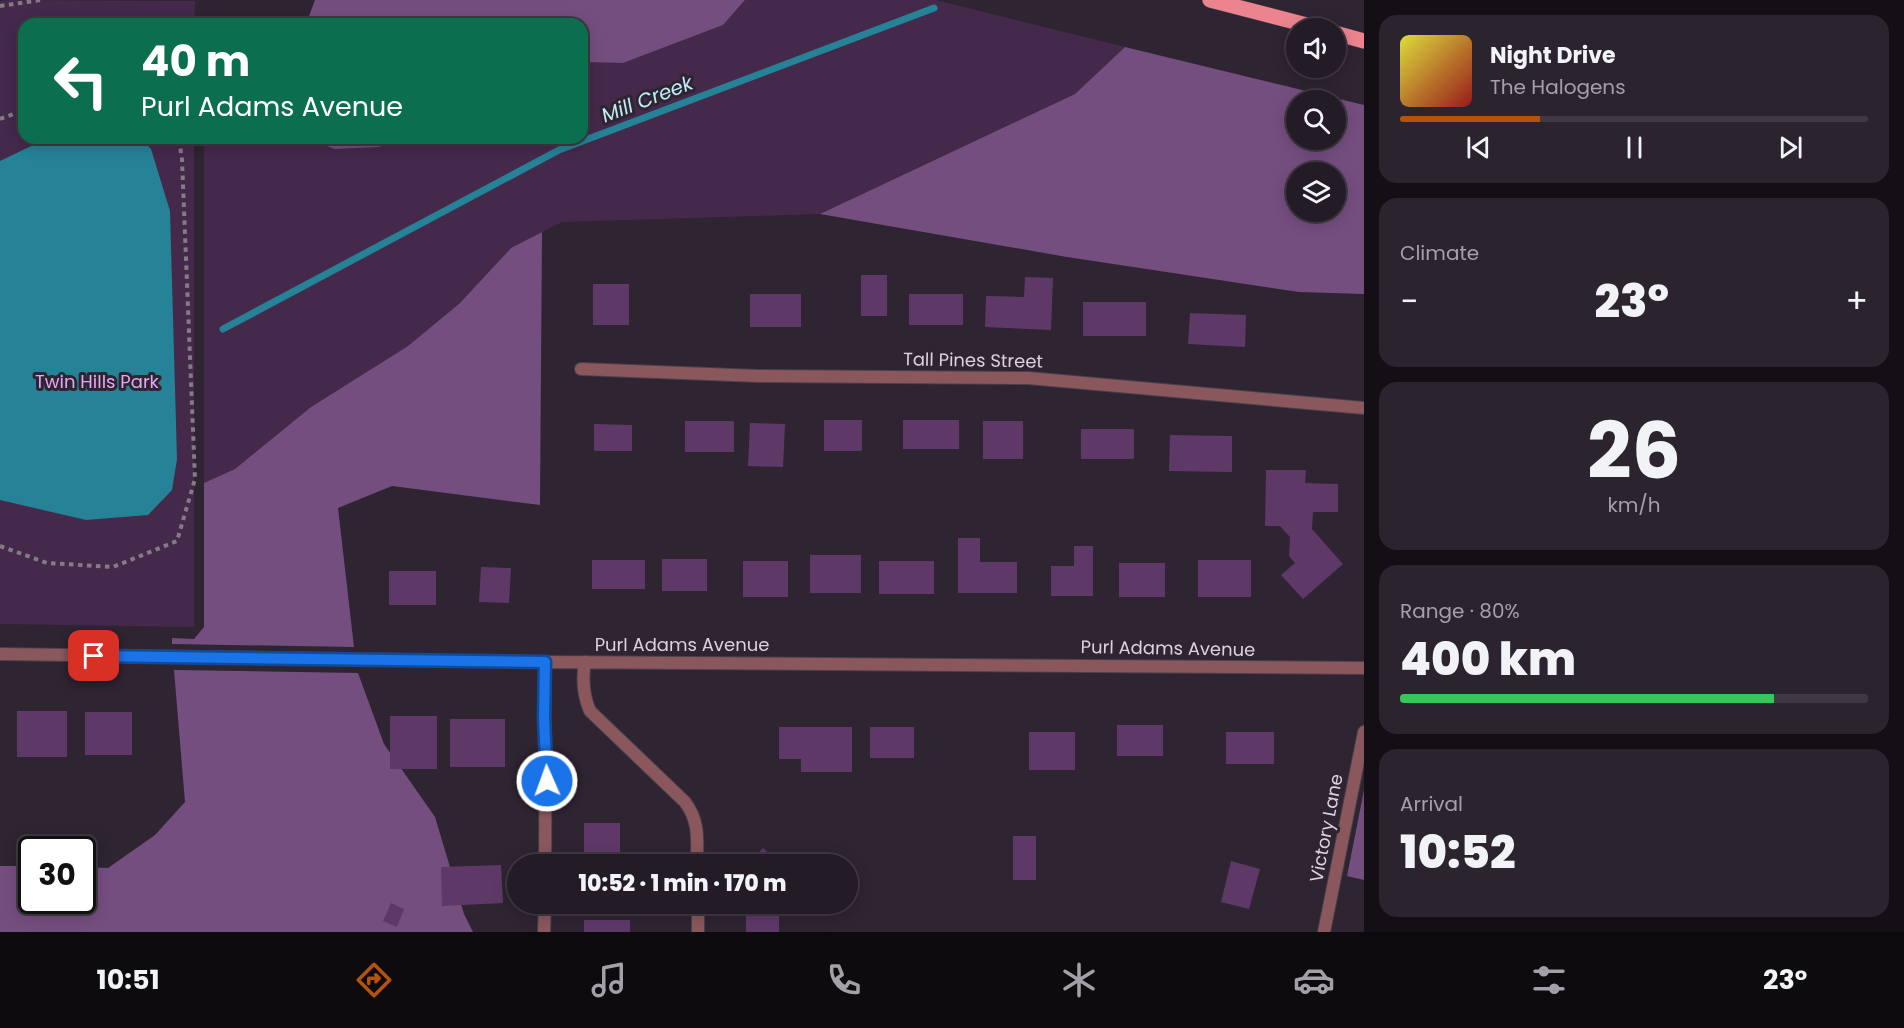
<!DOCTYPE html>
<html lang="en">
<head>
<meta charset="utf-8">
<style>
	:root { --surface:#231b26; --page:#2b242e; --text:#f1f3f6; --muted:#a3a1a7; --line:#403943; --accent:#b45309 }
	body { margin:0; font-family:Poppins,sans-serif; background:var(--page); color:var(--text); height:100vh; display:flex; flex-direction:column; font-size:22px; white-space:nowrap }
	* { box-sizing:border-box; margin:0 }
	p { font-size:20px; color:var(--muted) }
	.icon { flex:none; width:33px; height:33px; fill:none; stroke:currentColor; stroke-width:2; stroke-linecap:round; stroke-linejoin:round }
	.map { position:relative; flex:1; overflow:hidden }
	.sheet { display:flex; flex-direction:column; gap:15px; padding:15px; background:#130f15; width:540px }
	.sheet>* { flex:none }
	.banner { position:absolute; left:18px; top:18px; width:570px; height:126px; border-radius:18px; box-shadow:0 3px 15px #0003,0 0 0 2px var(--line); background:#0b6e4f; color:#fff; overflow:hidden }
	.buttons { position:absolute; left:1286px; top:18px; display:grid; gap:12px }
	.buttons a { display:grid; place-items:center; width:60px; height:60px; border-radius:50%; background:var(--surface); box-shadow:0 3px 15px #0003,0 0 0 2px var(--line); font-size:30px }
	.speed { position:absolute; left:18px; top:836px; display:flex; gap:12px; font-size:30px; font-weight:700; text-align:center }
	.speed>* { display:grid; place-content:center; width:78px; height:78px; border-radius:50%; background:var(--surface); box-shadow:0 3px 15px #0003,0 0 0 2px var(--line); line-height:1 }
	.speed .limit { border:3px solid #111; border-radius:9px; background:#fff; color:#111 }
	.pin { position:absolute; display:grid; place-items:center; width:51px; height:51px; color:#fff; margin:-26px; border-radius:12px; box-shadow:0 3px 9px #0006 }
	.me { position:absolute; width:66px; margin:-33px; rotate:358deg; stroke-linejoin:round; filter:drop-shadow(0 0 4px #0008) }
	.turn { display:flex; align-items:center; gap:21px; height:126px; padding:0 24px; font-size:27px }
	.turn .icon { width:78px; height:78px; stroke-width:2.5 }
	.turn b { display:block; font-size:42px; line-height:51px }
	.big { font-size:45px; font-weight:800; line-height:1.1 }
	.sheet .card { flex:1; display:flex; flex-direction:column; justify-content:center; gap:9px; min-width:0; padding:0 21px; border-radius:18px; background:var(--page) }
	.sheet .dial { align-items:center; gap:0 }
	.dial b { font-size:78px; line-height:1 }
	.song { display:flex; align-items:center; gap:18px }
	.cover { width:72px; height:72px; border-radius:9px; background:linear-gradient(135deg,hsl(60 70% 55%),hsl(0 70% 35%)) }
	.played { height:6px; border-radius:3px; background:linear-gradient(90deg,var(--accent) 30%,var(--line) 30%) }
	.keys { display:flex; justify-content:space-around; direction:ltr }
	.heat { display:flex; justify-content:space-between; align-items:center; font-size:33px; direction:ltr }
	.charge { height:9px; border-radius:4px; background:linear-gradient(90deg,#34c759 80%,var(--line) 0) }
	.trip { position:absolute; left:507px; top:854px; width:351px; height:60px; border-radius:30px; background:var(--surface); box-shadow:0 3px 15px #0003,0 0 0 2px var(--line); font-weight:800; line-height:60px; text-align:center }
	.tab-bar { display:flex; height:96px; justify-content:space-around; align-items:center; background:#0e0b0f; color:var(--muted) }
	.tab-bar .icon { width:42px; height:42px }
	.tab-bar .on { color:var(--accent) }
	.tab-bar b { font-size:27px; color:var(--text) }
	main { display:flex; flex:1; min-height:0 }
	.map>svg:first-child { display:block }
</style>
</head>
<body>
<main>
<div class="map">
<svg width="1364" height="932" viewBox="0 0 1364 932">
	<rect width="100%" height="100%" fill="#2f2432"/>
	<path fill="#44294b" d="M9,0l186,1 -1,23h-170v114h170v489l-194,-3v-623z
		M745,0h191l189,47 -50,47 -255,120 -258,8 -51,26 -51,55 -52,43 -97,61 -76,62 -31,14v-345h104l26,11 45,-2 21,-9h182v-76l41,1 100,-38z"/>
	<path fill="#744e7f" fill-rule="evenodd" d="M315,0h430l-22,25 -100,38 -41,-1v-38h-276z
		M1125,47l239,58v189l-65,-2 -232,-35 -247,-43 255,-120zM1335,100v40h-39v-40zM1335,172v40h-39v-40z
		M308,138h92l-21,9 -45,2z
		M542,232l-2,273 -148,-19 -54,22 16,139 -182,-3v-6l22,1 10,-12v-144l31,-14 76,-62 97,-61 52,-43 51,-55z
		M174,670l184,3 26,71 51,73 29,97 9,18h-473v-66h31l1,34h50l1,-33 25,1 47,-33 30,-33z
		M1364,790v90l-17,-4z"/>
	<path fill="#258297" d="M48,138h92l11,11 19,62 7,248 -5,31 -24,25 -62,5 -86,-20v-339z"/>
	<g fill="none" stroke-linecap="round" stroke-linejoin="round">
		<path stroke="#258297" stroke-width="7" d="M223,329l336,-179 375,-142"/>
	</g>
	<path fill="#5e3968" d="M861,275h26v41h-26z
		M1025,277l28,1 -2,52 -66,-3 1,-31 38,1z
		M593,284h36v41h-36z
		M750,294h51v33h-51z
		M909,294h54v31h-54z
		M1083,302h63v34h-63z
		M1190,313l56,2 -1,32 -57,-3z
		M824,420h38v31h-38z
		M903,420h56v29h-56z
		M685,421h49v31h-49z
		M983,421h40v38h-40z
		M750,423l35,1 -2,43 -35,-1z
		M594,424l38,1v26h-38z
		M1081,429h53v30h-53z
		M1170,435l62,1v36l-63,-1z
		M1266,470h40l-1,13 33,1v28h-25l-1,17 31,35 -40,35 -22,-24 14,-12 -6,-7 1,-19 -10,-11h-15z
		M958,538h22v24h37v31h-59z
		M1074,546h19v50h-42v-30h23z
		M810,555h51v38h-51z
		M662,559h45v32h-45z
		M592,560h53v29h-53z
		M1198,560h53v37h-53z
		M743,561h45v36h-45z
		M879,561h55v33h-55z
		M1119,563h46v34h-46z
		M481,567l30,1 -2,35 -30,-1z
		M389,571h47v34h-47z
		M17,711h50v46h-50z
		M85,712h47v43h-47z
		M390,716h47v53h-47z
		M450,719h55v48h-55z
		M1117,725h46v31h-46z
		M779,727h73v45h-51v-13h-22z
		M870,727h44v31h-44z
		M1029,732h46v38h-46z
		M1226,732h48v32h-48z
		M584,823h36v33h-36z
		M1013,836h23v44h-23z
		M763,848l17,16h-32z
		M1231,861l29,8 -11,40 -28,-7z
		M501,865l2,38 -61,3 -1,-39z
		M391,903l13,6 -7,18 -14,-6z
		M585,903h42v8h-42z
		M746,915h33v17h-33z
		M584,920h46v12h-46z"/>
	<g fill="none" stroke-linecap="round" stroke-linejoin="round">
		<g stroke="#4a404d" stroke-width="14">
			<path id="minor" d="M581,369l177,7 270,2 336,30
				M0,654l545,8 819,6
				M545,662c-1,67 1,135 0,202
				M585,662c-3,17 -2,33 5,49l95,91c15,20 12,38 12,62
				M698,903v29
				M544,932l1,-29
				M1324,932l40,-200"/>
		</g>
		<g stroke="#4a404d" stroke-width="16">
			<path id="primary" d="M1210,0l108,28
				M1335,33l29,8"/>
		</g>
		<path stroke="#847b87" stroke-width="4" stroke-dasharray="4.5 4.5" stroke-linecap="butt" d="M0,6l41,-6
			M0,119l24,-9
			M0,546l47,17 66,4 64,-26 18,-62 -13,-319 -3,-22"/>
		<use href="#minor" stroke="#8a585c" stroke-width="12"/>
		<use href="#primary" stroke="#eb848e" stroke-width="15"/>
	</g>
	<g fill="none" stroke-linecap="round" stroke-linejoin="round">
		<g stroke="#114b97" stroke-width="15">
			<path id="route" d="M94,656l451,6 -1,57 3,62"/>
		</g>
		<use href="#route" stroke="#1a73e8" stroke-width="10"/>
	</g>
	<g text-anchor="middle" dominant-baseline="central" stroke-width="6" stroke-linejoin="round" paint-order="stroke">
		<g font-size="18" fill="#dad3dc" stroke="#2f2432">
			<text transform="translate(973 360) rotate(1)">Tall Pines Street</text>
			<text x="682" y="644">Purl Adams Avenue</text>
			<text transform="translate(1168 648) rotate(1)">Purl Adams Avenue</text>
			<text transform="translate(1326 828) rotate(-79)">Victory Lane</text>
		</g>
		<g font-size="18" fill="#e2a8f3" stroke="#2f2432">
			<text x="97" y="381">Twin Hills Park</text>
		</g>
		<g font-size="20" font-style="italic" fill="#c0ecf8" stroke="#2f2432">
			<text transform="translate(647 99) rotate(-21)">Mill Creek</text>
		</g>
	</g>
</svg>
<div class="buttons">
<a><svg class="icon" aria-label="sound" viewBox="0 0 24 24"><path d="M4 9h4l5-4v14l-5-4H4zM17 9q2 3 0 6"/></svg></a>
<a><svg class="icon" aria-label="search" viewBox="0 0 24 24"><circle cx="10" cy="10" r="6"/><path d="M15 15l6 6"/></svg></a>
<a><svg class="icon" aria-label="layers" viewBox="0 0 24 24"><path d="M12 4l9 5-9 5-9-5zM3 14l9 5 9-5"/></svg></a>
</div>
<div class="speed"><div class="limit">30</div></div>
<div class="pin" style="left:94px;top:656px;background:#d93025"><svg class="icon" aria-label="arrive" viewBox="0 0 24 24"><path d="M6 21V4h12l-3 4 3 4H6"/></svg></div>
<svg class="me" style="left:547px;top:781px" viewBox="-20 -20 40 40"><circle r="17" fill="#1a73e8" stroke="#fff" stroke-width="3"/><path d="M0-11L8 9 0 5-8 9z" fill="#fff"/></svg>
<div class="trip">10:52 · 1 min · 170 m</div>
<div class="banner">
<div class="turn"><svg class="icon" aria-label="left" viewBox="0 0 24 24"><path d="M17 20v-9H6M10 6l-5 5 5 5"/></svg><div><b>40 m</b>Purl Adams Avenue</div></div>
</div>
</div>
<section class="sheet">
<div class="card">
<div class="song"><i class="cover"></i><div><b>Night Drive</b><p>The Halogens</p></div></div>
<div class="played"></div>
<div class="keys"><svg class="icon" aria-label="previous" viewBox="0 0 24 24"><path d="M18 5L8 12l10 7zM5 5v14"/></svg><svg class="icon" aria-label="pause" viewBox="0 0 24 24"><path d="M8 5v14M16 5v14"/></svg><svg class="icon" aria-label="next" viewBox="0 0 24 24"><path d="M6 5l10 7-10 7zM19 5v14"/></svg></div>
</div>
<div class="card"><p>Climate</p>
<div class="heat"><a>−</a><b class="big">23°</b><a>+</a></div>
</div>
<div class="card dial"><b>26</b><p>km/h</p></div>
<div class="card"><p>Range · 80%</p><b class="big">400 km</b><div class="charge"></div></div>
<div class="card"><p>Arrival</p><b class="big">10:52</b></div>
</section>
</main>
<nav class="tab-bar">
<b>10:51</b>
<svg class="icon on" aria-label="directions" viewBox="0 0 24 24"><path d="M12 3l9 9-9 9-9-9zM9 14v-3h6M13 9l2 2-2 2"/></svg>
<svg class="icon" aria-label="music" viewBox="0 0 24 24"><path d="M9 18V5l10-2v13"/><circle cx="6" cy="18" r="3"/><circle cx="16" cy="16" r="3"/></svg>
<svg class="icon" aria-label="phone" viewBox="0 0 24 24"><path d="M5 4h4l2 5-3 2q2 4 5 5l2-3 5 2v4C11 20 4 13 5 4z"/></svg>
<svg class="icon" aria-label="climate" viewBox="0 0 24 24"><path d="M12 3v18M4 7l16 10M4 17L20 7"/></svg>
<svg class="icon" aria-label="car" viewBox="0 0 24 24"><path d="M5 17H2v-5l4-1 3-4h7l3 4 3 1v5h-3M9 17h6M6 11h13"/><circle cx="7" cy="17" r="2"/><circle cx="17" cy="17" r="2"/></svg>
<svg class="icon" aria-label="filters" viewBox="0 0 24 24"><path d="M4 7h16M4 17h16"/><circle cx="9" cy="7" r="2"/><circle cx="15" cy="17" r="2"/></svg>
<b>23°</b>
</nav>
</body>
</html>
